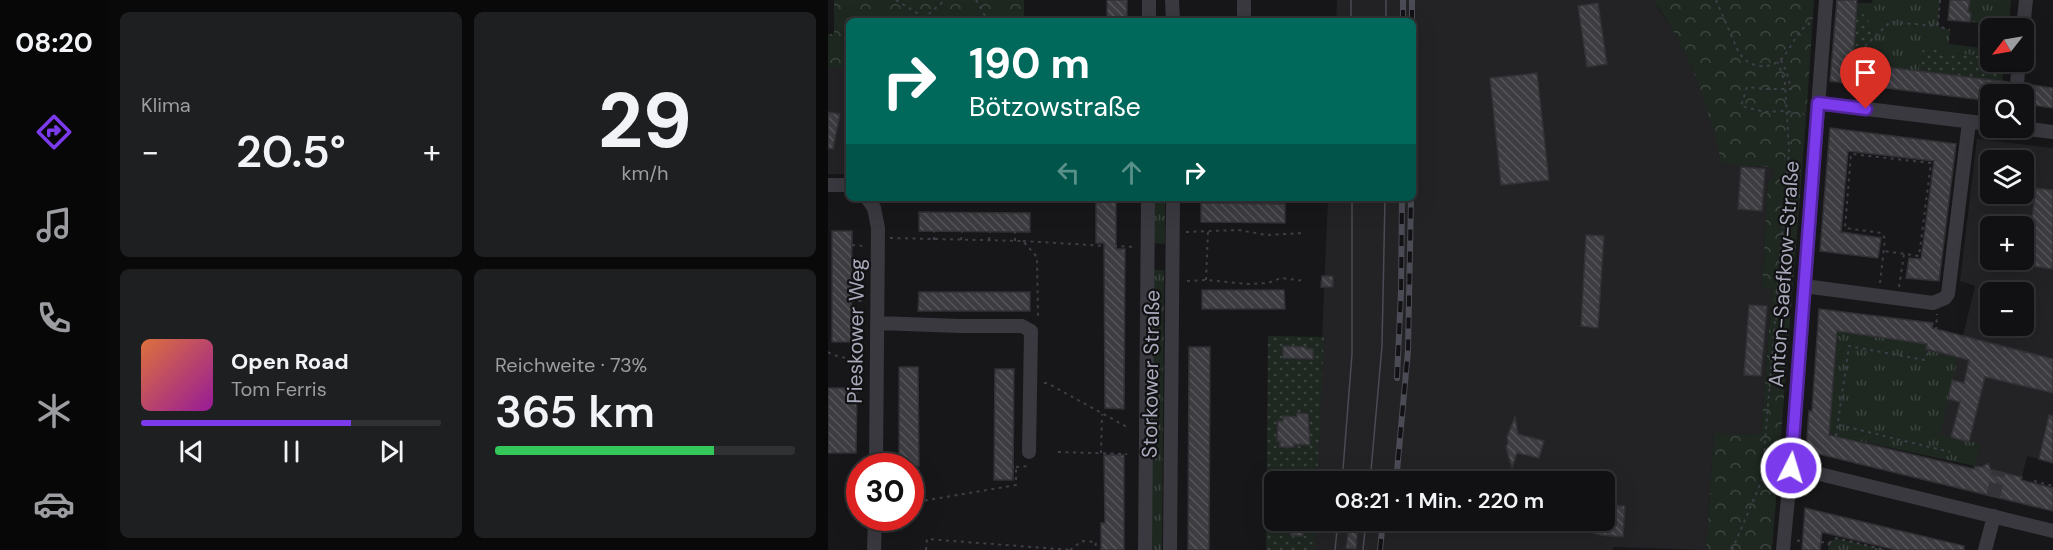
<!DOCTYPE html>
<html lang="de">
<head>
<meta charset="utf-8">
<style>
	:root { --surface:#111113; --page:#1e1f21; --text:#f1f3f6; --muted:#9c9da0; --line:#303133; --accent:#7c3aed }
	body { margin:0; font-family:"DM Sans",sans-serif; background:var(--page); color:var(--text); height:100vh; display:flex; flex-direction:column; font-size:22px; white-space:nowrap }
	* { box-sizing:border-box; margin:0 }
	p { font-size:20px; color:var(--muted) }
	.icon { flex:none; width:33px; height:33px; fill:none; stroke:currentColor; stroke-width:2; stroke-linecap:round; stroke-linejoin:round }
	.map { position:relative; flex:1; overflow:hidden }
	.details { display:flex; flex-direction:column; gap:12px; padding:12px; background:#09090a; width:720px }
	.details>* { flex:none }
	.top-card { position:absolute; left:18px; top:18px; width:570px; height:183px; border-radius:9px; box-shadow:0 6px 24px #0002,0 0 0 2px var(--line); background:#00695c; color:#fff; overflow:hidden }
	.needle { width:39px; rotate:239deg }
	.controls { position:absolute; left:1152px; top:18px; display:grid; gap:12px }
	.controls a { display:grid; place-items:center; width:54px; height:54px; border-radius:9px; background:var(--surface); box-shadow:0 6px 24px #0002,0 0 0 2px var(--line); font-size:30px }
	.speed { position:absolute; left:18px; top:453px; display:flex; gap:12px; font-size:30px; font-weight:700; text-align:center }
	.speed>* { display:grid; place-content:center; width:78px; height:78px; border-radius:50%; background:var(--surface); box-shadow:0 6px 24px #0002,0 0 0 2px var(--line); line-height:1 }
	.speed .limit { border:9px solid #d22; background:#fff; color:#111 }
	.pin { position:absolute; display:grid; place-items:center; width:51px; height:51px; color:#fff; margin:-62px -26px; border-radius:50% 50% 50% 0; rotate:-45deg; box-shadow:0 0 6px #0007 }
	.pin .icon { rotate:45deg }
	.me { position:absolute; width:66px; margin:-33px; rotate:5deg; stroke-linejoin:round; filter:drop-shadow(0 0 4px #0008) }
	.turn { display:flex; align-items:center; gap:21px; height:126px; padding:0 24px; font-size:27px }
	.turn .icon { width:78px; height:78px; stroke-width:2.5 }
	.turn b { display:block; font-size:42px; line-height:51px }
	.lanes { display:flex; align-items:center; height:57px; padding:0 24px; background:#0003; justify-content:center; gap:30px; direction:ltr }
	.lanes .off { opacity:.35 }
	.big { font-size:45px; font-weight:600; line-height:1.1 }
	.details .widget { flex:1; display:flex; flex-direction:column; justify-content:center; gap:9px; min-width:0; padding:0 21px; border-radius:9px; background:var(--page) }
	.details .dial { align-items:center; gap:0 }
	.dial b { font-size:78px; line-height:1 }
	.song { display:flex; align-items:center; gap:18px }
	.cover { width:72px; height:72px; border-radius:9px; background:linear-gradient(135deg,hsl(20 70% 55%),hsl(300 70% 35%)) }
	.played { height:6px; border-radius:3px; background:linear-gradient(90deg,var(--accent) 70%,var(--line) 70%) }
	.keys { display:flex; justify-content:space-around; direction:ltr }
	.heat { display:flex; justify-content:space-between; align-items:center; font-size:33px; direction:ltr }
	.charge { height:9px; border-radius:4px; background:linear-gradient(90deg,#34c759 73%,var(--line) 0) }
	.details .tiles { flex:1; display:grid; gap:12px; grid-template-columns:repeat(2,1fr) }
	.trip { position:absolute; left:436px; top:471px; width:351px; height:60px; border-radius:9px; background:var(--surface); box-shadow:0 6px 24px #0002,0 0 0 2px var(--line); font-weight:600; line-height:60px; text-align:center }
	main { display:flex; flex:1; min-height:0 }
	.tab-bar { display:flex; flex-direction:column; width:108px; justify-content:space-around; align-items:center; background:#070708; color:var(--muted) }
	.tab-bar .icon { width:42px; height:42px }
	.tab-bar .on { color:var(--accent) }
	.tab-bar b { font-size:27px; color:var(--text) }
	.map>svg:first-child { display:block }
</style>
</head>
<body>
<main>
<nav class="tab-bar">
<b>08:20</b>
<svg class="icon on" aria-label="directions" viewBox="0 0 24 24"><path d="M12 3l9 9-9 9-9-9zM9 14v-3h6M13 9l2 2-2 2"/></svg>
<svg class="icon" aria-label="music" viewBox="0 0 24 24"><path d="M9 18V5l10-2v13"/><circle cx="6" cy="18" r="3"/><circle cx="16" cy="16" r="3"/></svg>
<svg class="icon" aria-label="phone" viewBox="0 0 24 24"><path d="M5 4h4l2 5-3 2q2 4 5 5l2-3 5 2v4C11 20 4 13 5 4z"/></svg>
<svg class="icon" aria-label="climate" viewBox="0 0 24 24"><path d="M12 3v18M4 7l16 10M4 17L20 7"/></svg>
<svg class="icon" aria-label="car" viewBox="0 0 24 24"><path d="M5 17H2v-5l4-1 3-4h7l3 4 3 1v5h-3M9 17h6M6 11h13"/><circle cx="7" cy="17" r="2"/><circle cx="17" cy="17" r="2"/></svg>
</nav>
<section class="details">
<div class="tiles">
<div class="widget"><p>Klima</p>
<div class="heat"><a>−</a><b class="big">20.5°</b><a>+</a></div>
</div>
<div class="widget dial"><b>29</b><p>km/h</p></div>
<div class="widget">
<div class="song"><i class="cover"></i><div><b>Open Road</b><p>Tom Ferris</p></div></div>
<div class="played"></div>
<div class="keys"><svg class="icon" aria-label="previous" viewBox="0 0 24 24"><path d="M18 5L8 12l10 7zM5 5v14"/></svg><svg class="icon" aria-label="pause" viewBox="0 0 24 24"><path d="M8 5v14M16 5v14"/></svg><svg class="icon" aria-label="next" viewBox="0 0 24 24"><path d="M6 5l10 7-10 7zM19 5v14"/></svg></div>
</div>
<div class="widget"><p>Reichweite · 73%</p><b class="big">365 km</b><div class="charge"></div></div>
</div>
</section>
<div class="map">
<svg width="1225" height="550" viewBox="0 0 1225 550">
	<defs>
		<pattern id="grass-tufts" width="24" height="20" patternUnits="userSpaceOnUse" patternTransform="scale(1.5)"><rect width="24" height="20" fill="#1e2821"/><path d="M3 7l-1-3M5 7V3M7 7l1-3M15 17l-1-3M17 17v-4M19 17l1-3" fill="none" stroke="#3c443f"/></pattern>
		<pattern id="park-crowns" width="20" height="18" patternUnits="userSpaceOnUse" patternTransform="scale(1.5)"><rect width="20" height="18" fill="#1e2821"/><path d="M2 6a3 3 0 1 1 6 0M12 15a3 3 0 1 1 6 0" fill="none" stroke="#3c443f"/></pattern>
		<pattern id="garden-dots" width="8" height="8" patternUnits="userSpaceOnUse" patternTransform="scale(1.5)"><rect width="8" height="8" fill="#1e2821"/><path d="M2 2h.1M6 6h.1" fill="none" stroke="#3c443f" stroke-width="1.8" stroke-linecap="round"/></pattern>
		<pattern id="building-back-hatch" width="6" height="6" patternUnits="userSpaceOnUse" patternTransform="scale(1.5)"><rect width="6" height="6" fill="#3c3c41"/><path d="M-1 5l2 2M0 0l6 6M5-1l2 2" fill="none" stroke="#55555a"/></pattern>
	</defs>
	<rect width="100%" height="100%" fill="#171719"/>
	<path fill="#232326" fill-rule="evenodd" d="M509,0h316l30,46 24,60 67,60 -2,16h-4l-6,105 10,1 -11,146 -47,-1 -8,117 -93,-3v3h-300l2,-29 290,-1v-38l-289,-1 12,-283h85v-177h-77z
		M0,67l21,2v105h-21z
		M1149,139l76,9v315l-26,-7 -5,21 -47,-11 6,-22 -42,-10 36,-148 -15,-5zM1162,160h34v34h-34zM1162,226h34v34h-34zM1162,292h34v34h-34z"/>
	<path fill="url(#grass-tufts)" d="M1045,0h67l-2,26 12,4 -1,14 41,5v8l-44,-5 -17,-6 -6,3 -4,22 -66,-8 1,-17 13,-31 -11,-2 1,-10h14z
		M1142,0h41l-2,27 -39,-5 1,-9 -3,-1z
		M323,198h14v46l-14,-1z
		M324,270h12l-2,280h-12z
		M1007,330l92,13v7l31,7 -18,77 41,10 -6,22 -148,-32 1,-12 2,-1 7,-79 -3,-1z
		M1008,538l50,12h-58l1,-7z"/>
	<path fill="url(#park-crowns)" d="M6,0h190v18l11,3h-186v48l-21,-2v-33h6z
		M825,0h161l-7,106 -35,444h-66l8,-117 47,1 11,-145 -10,-2 6,-106h4l2,-14 -52,-3c-16,-63 -30,-111 -69,-164z"/>
	<path fill="url(#garden-dots)" d="M1028,13l11,2 5,19 -10,12h-8z
		M1101,46l17,6 44,5v5h15l-3,19 -83,-10 4,-23z
		M440,336l56,1 -7,144 -42,1v38l41,1 -2,29h-48z"/>
	<path fill="url(#building-back-hatch)" stroke="#323135" stroke-width="1.5" d="M279,0h20v21h-20z
		M1009,0h20l-4,63 155,19 1,5 7,5 5,-1 5,-7 27,4v20l-29,-4v-10h-34v7l-160,-20z
		M1122,0h20l-2,12 3,1 -1,9 -22,-2z
		M770,3l9,61 -20,3 -9,-61z
		M709,73l12,107 -48,5 -11,-107z
		M0,112l12,2 -7,35 -5,-1z
		M1002,128l126,16 -17,137 -33,-3 3,-20 12,1 13,-98 -86,-10 -7,81 40,6 -3,20 -58,-7z
		M913,167l24,2 -3,42 -24,-2z
		M1208,188l17,2v79l-27,-4z
		M268,198h20v51h9l-1,160 -19,-1 -1,-165h-8z
		M373,203l84,1v19l-84,-1z
		M91,212l111,1v19l-111,-1z
		M4,231h20l-1,111h-19z
		M758,235l18,1 -6,92 -17,-2z
		M494,276h11v11h-12z
		M374,290h82l1,19h-83z
		M91,292h111v19h-112z
		M921,305l18,1 -6,70 -17,-1z
		M991,309l114,14 -1,5 121,31v34l-68,-16 -16,65 -18,-5 9,-35 -12,-3 4,-19 12,3 5,-23 -43,-11 1,-5 -90,-13 -8,104 145,34 1,-3 7,1 6,-4 3,7 31,7 -1,3 32,8v23l-247,-60 3,-40h3z
		M455,346l23,1v2h7v10l-30,-1z
		M361,347h21l-1,203h-21z
		M71,367h19l1,99h-20z
		M167,369h19l-1,111h-19z
		M0,388h29l-1,65h-28z
		M469,413l11,1 2,31 -16,-1v3h-14v-6h-3l1,-20h5v-5l14,1z
		M1221,415l4,1v47l-14,-4z
		M687,417l3,17 26,7 -5,17 -22,-5 -5,15 -6,-20 2,-6 -1,-5z
		M276,455h20v95h-23v-27h4z
		M780,505l17,1 -2,31 -23,-2 -18,-6 3,-9h10l11,5z
		M977,508l159,38v4h-68l-74,-18 -2,18h-18z
		M463,520h12v16h-12z
		M521,525l9,1 -2,23 -10,-1z"/>
	<g fill="none" stroke-linecap="round" stroke-linejoin="round">
		<path stroke="#343439" stroke-width="14" stroke-dasharray="14 7" stroke-linecap="butt" d="M1165,497l6,-26"/>
		<path stroke="#3d3e46" stroke-width="2" stroke-dasharray="3 4.5" stroke-linecap="butt" d="M68,0l21,13 8,8
			M148,0l12,21
			M888,0l22,51c5,8 12,14 22,15 29,3 30,-32 50,-43
			M1112,0l-2,26 12,4
			M95,19l22,-19
			M1025,54h4l33,-32 48,4
			M953,60l6,13 4,16h-24l-20,-2 -6,19 24,6 20,-1 19,3
			M358,232l52,-2 29,5 37,-2
			M62,238l133,3 14,16 1,62
			M106,240v-9
			M133,240l1,-9
			M161,240l1,-8
			M187,241v-9
			M195,241l84,5
			M24,245l12,1
			M286,246l21,1
			M24,274h12
			M378,280l2,-48
			M359,281l19,-1 42,4 20,-1 13,-5 24,3
			M1052,283l5,-44 -3,-6 -37,-5 6,-74 80,9 -12,93 -35,-5
			M1071,287l5,-33
			M23,301h13
			M23,329h12
			M1108,330l1,-16
			M0,352c12,8 28,3 36,18
			M216,383h3l80,44
			M1011,425l111,27
			M1008,436l13,-90 75,14 6,-10
			M230,452l69,2
			M273,453l1,-39
			M936,454l15,1
			M188,467l13,-1
			M934,480l15,1
			M1206,481l19,5
			M82,503l106,-18v-18h-3
			M969,541l5,-1
			M993,542l8,1 -1,7
			M1001,543l7,-5 50,12
			M98,550l1,-11 144,11
			M242,550l12,-9 14,1 -1,8
			M904,550l30,-70 2,-26 25,-303 -4,-68 -7,-21"/>
		<path stroke="#3a3940" stroke-width="14" d="M344,0l1,21
			M416,14v-14
			M321,21v-21
			M1195,28l3,-28
			M1189,83l2,-21
			M990,103l172,21
			M1193,128l32,4
			M0,185h21
			M39,198l7,10 4,20 -2,238
			M976,286l129,17 12,-5 3,-4 21,-172
			M49,323l83,3h62l9,5 -2,121
			M963,467l262,64
			M46,550l1,-32
			M317,550l3,-352
			M342,550l3,-352
			M955,550l9,-94 34,-456
			M1157,550l9,-34"/>
		<path stroke="#4a4b54" stroke-width="1.5" d="M523,21v-21
			M558,21v-21
			M514,482l10,-128v-156
			M542,482l12,-136 3,-148
			M507,550l3,-30
			M535,550l3,-30"/>
		<g stroke="#4a4b54" stroke-width="6">
			<path id="rail" d="M575,21v-21
				M584,21v-21
				M569,378l4,-86 1,-94
				M568,482l12,-132 3,-152
				M552,550l3,-30"/>
		</g>
		<use href="#rail" stroke="#121214" stroke-width="4" stroke-dasharray="11" stroke-linecap="butt"/>
	</g>
	<g fill="none" stroke-linecap="round" stroke-linejoin="round">
		<g stroke="#51269a" stroke-width="15">
			<path id="route" d="M963,468l27,-365 48,6"/>
		</g>
		<use href="#route" stroke="#7c3aed" stroke-width="10"/>
	</g>
	<g text-anchor="middle" dominant-baseline="central" stroke-width="4.5" stroke-linejoin="round" paint-order="stroke">
		<g font-size="21" fill="#a8a9ba" stroke="#121214">
			<text transform="translate(956 274) rotate(-86)">Anton-Saefkow-Straße</text>
			<text transform="translate(28 331) rotate(-89)">Pieskower Weg</text>
			<text transform="translate(323 374) rotate(-89)">Storkower Straße</text>
		</g>
	</g>
</svg>
<div class="controls">
<a><svg class="needle" viewBox="-14 -14 28 28"><path d="M0-13l5 13h-10z" fill="#e53935"/><path d="M0 13l5-13h-10z" fill="#9c9da0"/></svg></a>
<a><svg class="icon" aria-label="search" viewBox="0 0 24 24"><circle cx="10" cy="10" r="6"/><path d="M15 15l6 6"/></svg></a>
<a><svg class="icon" aria-label="layers" viewBox="0 0 24 24"><path d="M12 4l9 5-9 5-9-5zM3 14l9 5 9-5"/></svg></a>
<a>+</a>
<a>−</a>
</div>
<div class="speed"><div class="limit">30</div></div>
<div class="pin" style="left:1038px;top:109px;background:#d93025"><svg class="icon" aria-label="arrive" viewBox="0 0 24 24"><path d="M6 21V4h12l-3 4 3 4H6"/></svg></div>
<svg class="me" style="left:963px;top:468px" viewBox="-20 -20 40 40"><circle r="17" fill="#7c3aed" stroke="#fff" stroke-width="3"/><path d="M0-11L8 9 0 5-8 9z" fill="#fff"/></svg>
<div class="trip">08:21 · 1 Min. · 220 m</div>
<div class="top-card">
<div class="turn"><svg class="icon" aria-label="right" viewBox="0 0 24 24"><path d="M7 20v-9h11M14 6l5 5-5 5"/></svg><div><b>190 m</b>Bötzowstraße</div></div>
<div class="lanes"><svg class="icon off" aria-label="left" viewBox="0 0 24 24"><path d="M17 20v-9H6M10 6l-5 5 5 5"/></svg><svg class="icon off" aria-label="ahead" viewBox="0 0 24 24"><path d="M12 20V5M6 11l6-6 6 6"/></svg><svg class="icon" aria-label="right" viewBox="0 0 24 24"><path d="M7 20v-9h11M14 6l5 5-5 5"/></svg></div>
</div>
</div>
</main>
</body>
</html>
